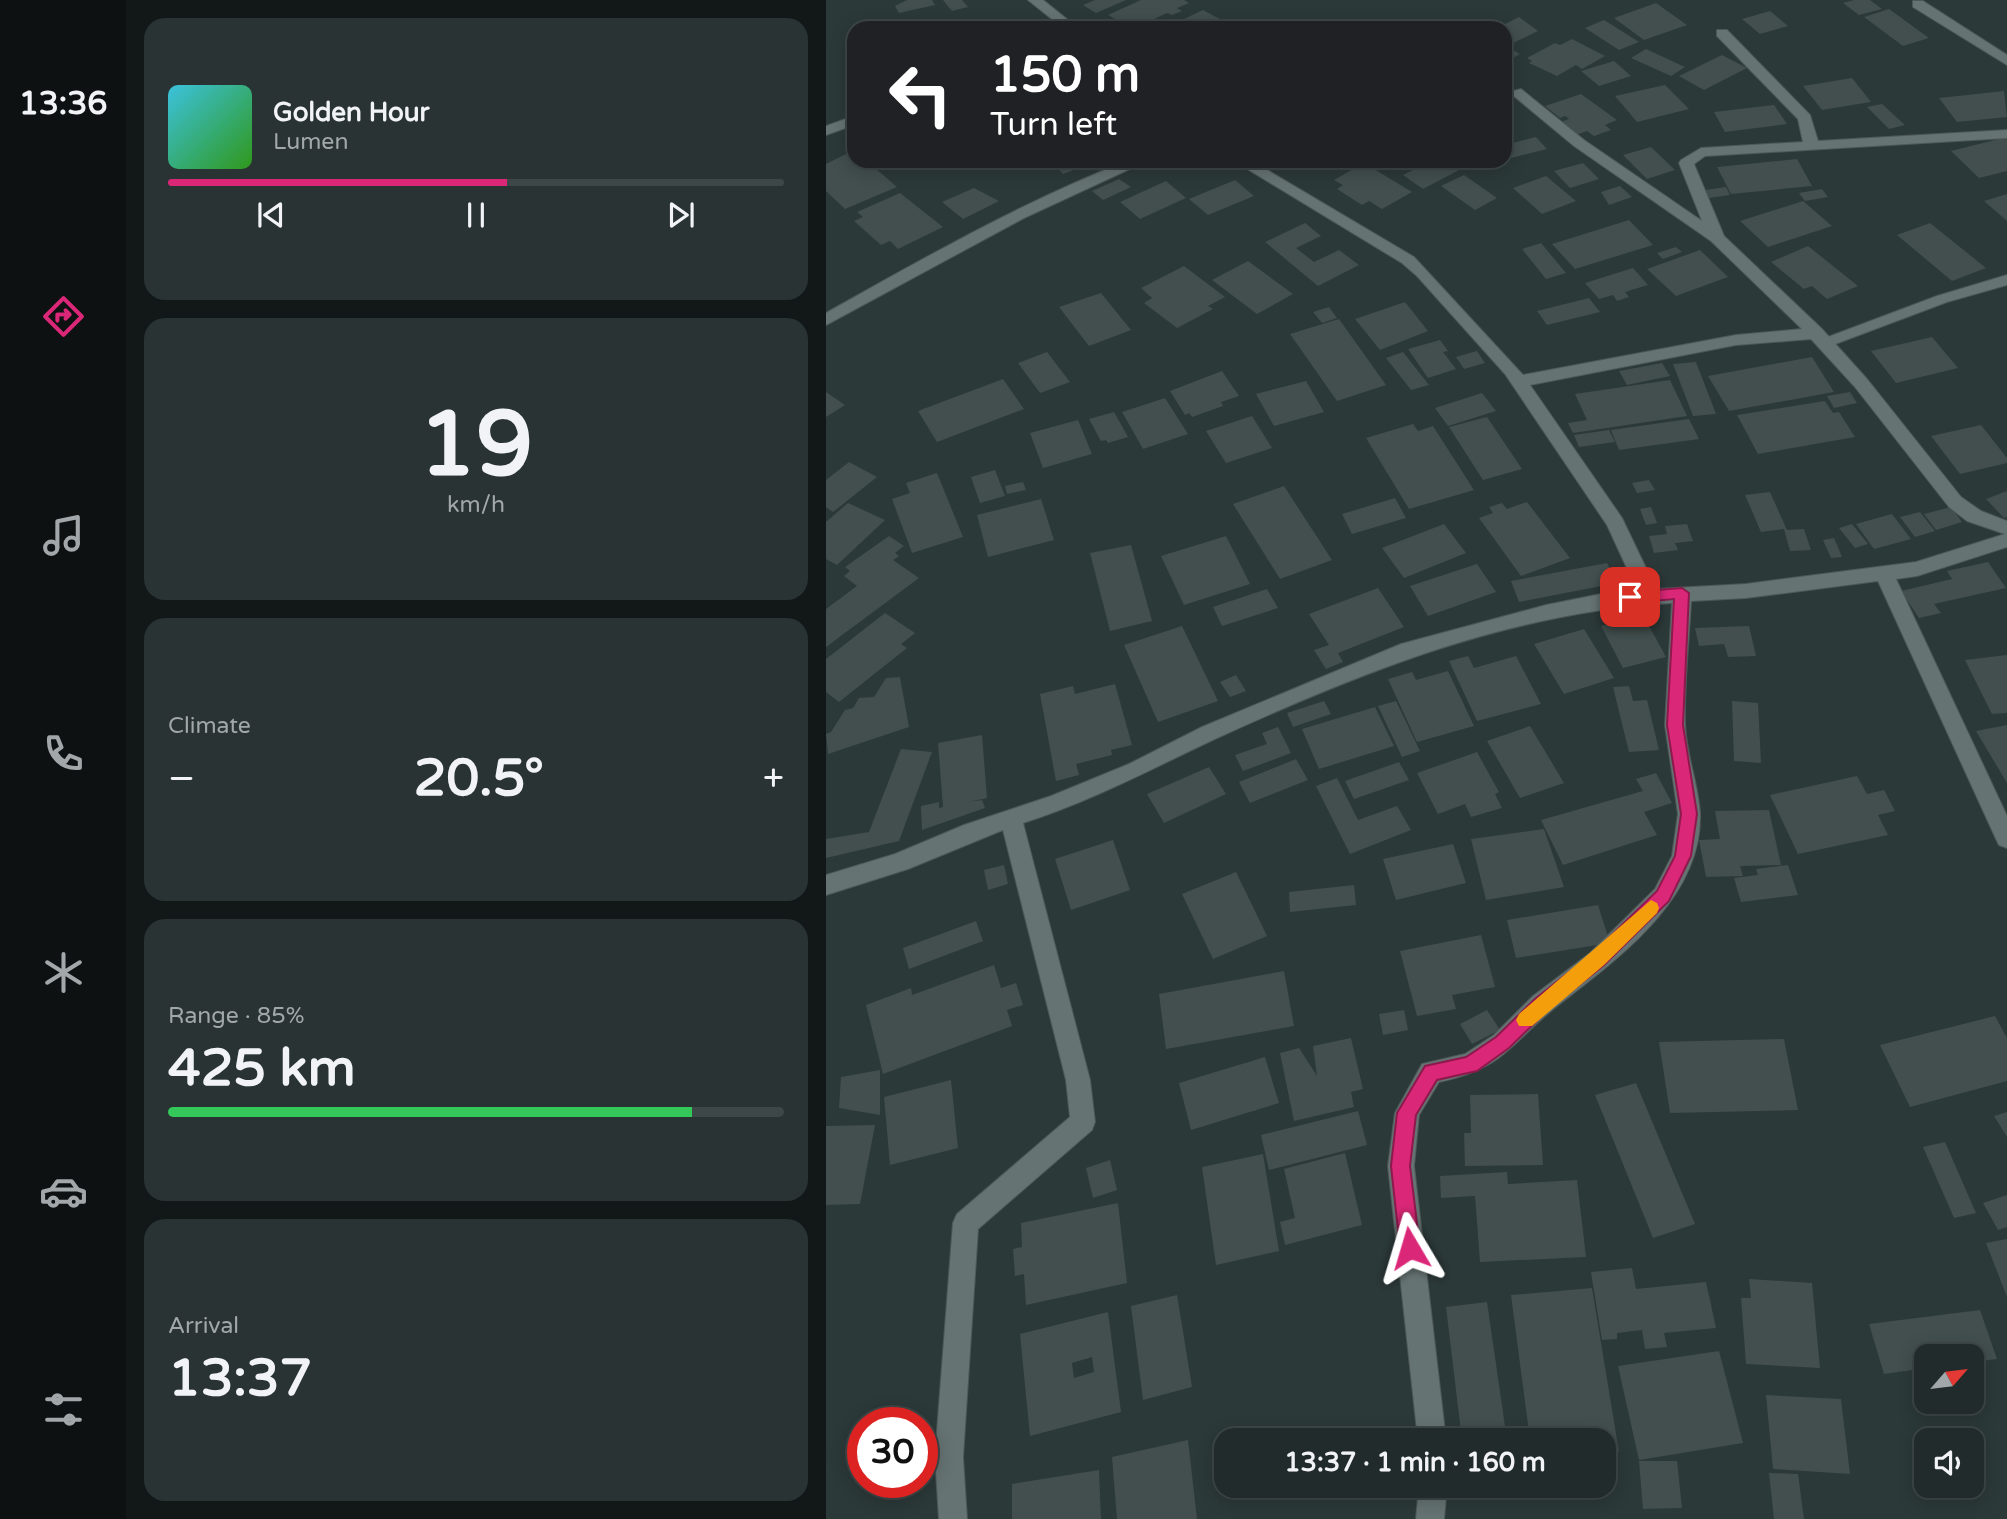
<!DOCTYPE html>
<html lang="en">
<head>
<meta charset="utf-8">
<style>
	:root { --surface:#212b2b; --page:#293333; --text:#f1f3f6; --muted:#a2a7a9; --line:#3e4747; --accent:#db2777 }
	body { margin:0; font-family:"Varela Round",sans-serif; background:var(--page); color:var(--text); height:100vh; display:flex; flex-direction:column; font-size:26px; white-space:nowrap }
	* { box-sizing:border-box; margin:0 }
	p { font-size:23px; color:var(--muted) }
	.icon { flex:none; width:38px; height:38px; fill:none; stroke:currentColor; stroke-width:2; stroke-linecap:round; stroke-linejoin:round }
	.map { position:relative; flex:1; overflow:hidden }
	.sheet { display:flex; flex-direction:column; gap:18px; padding:18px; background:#121818; width:700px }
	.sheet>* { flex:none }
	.banner { position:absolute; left:21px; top:21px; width:665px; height:147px; border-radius:21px; box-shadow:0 4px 18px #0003,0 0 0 2px var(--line); background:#202124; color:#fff; overflow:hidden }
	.needle { width:46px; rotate:62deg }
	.controls { position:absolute; left:1088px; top:1344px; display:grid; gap:14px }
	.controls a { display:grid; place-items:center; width:70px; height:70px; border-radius:14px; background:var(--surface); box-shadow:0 4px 18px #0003,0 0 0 2px var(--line); font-size:35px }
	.speed { position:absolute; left:21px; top:1407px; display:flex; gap:14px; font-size:35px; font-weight:700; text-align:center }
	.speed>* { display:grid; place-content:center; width:91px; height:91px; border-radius:50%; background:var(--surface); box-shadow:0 4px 18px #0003,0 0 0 2px var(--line); line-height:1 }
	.speed .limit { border:10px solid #d22; background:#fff; color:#111 }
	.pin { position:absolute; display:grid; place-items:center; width:60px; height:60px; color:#fff; margin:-30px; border-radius:14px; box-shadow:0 4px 10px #0006 }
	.me { position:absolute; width:77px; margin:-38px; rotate:353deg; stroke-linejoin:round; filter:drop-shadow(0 0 5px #0008) }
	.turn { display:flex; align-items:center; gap:24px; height:147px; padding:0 28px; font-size:32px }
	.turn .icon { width:91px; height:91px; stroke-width:2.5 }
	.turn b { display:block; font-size:49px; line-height:60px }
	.big { font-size:52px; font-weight:700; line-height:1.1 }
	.sheet .tile { flex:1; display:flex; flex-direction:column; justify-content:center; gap:10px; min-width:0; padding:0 24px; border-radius:21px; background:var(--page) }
	.sheet .dial { align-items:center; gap:0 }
	.dial b { font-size:91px; line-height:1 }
	.song { display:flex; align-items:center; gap:21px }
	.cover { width:84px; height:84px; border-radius:10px; background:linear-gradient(135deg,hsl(190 70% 55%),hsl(110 70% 35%)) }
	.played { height:7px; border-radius:4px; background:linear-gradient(90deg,var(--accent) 55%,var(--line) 55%) }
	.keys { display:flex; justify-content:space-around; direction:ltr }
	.heat { display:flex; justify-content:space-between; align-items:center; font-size:38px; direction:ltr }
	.charge { height:10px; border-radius:5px; background:linear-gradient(90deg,#34c759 85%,var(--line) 0) }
	.trip { position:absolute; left:388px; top:1428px; width:402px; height:70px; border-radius:21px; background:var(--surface); box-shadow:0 4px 18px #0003,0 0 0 2px var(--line); font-weight:700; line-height:70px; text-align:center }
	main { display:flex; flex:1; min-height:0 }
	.dock { display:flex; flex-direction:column; width:126px; justify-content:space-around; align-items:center; background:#0d1111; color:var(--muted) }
	.dock .icon { width:49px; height:49px }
	.dock .on { color:var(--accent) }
	.dock b { font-size:32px; color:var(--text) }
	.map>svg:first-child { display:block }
</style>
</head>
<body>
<main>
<nav class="dock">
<b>13:36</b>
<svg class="icon on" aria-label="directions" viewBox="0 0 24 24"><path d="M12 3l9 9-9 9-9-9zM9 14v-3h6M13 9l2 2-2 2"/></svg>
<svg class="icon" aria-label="music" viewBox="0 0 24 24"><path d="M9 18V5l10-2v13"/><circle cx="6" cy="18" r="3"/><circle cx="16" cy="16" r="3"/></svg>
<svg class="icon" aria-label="phone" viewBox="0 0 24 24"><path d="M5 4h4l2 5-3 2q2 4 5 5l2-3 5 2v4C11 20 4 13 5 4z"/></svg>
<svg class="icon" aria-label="climate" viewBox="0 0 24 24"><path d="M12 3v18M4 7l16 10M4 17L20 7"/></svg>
<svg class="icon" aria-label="car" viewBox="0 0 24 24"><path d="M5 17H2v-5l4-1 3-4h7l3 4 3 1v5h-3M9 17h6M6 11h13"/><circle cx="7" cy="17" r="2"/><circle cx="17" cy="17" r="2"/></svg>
<svg class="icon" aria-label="filters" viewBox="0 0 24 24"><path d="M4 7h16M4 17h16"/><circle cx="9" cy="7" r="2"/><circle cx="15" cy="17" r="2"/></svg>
</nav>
<section class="sheet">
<div class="tile">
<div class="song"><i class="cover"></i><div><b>Golden Hour</b><p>Lumen</p></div></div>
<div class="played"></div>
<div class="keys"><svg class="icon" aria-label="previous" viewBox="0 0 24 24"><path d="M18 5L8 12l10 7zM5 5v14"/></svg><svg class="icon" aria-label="pause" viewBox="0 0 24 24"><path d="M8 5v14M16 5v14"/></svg><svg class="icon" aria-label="next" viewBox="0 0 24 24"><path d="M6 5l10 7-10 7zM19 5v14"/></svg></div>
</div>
<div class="tile dial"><b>19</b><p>km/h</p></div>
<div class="tile"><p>Climate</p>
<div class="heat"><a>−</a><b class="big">20.5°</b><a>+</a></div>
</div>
<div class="tile"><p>Range · 85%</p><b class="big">425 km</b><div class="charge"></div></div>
<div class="tile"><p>Arrival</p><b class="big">13:37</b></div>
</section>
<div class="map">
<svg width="1181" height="1519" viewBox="0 0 1181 1519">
	<rect width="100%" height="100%" fill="#2c3939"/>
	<path fill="#424f4e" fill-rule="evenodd" d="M81,0h25l3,5 -36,8 -4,-7z
		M117,0h19l6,7 -16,4z
		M269,0h31l-30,13 -13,-8z
		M315,0h43l5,3 -12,5 5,3 -10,4 -5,-2 -32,15h-17l-8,-4 7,-4 -9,-5z
		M1028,0h16l12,9 -23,6 -16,-12z
		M830,3l31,22 -43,15 -30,-22z
		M1063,9l40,29 -26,8 -39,-29z
		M377,10l26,14 -7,4h-57z
		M944,11l18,15 -28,8 -18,-15z
		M693,17l19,14 -33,16v-19h-8z
		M778,20l35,22 -20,8 -34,-22z
		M746,39l33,17 -23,13 -6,-4 -19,11 -28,-13 3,-2 -5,-3 28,-15 5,2z
		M681,47l13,7 -15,8v-13z
		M820,49l39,18 -14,9 -40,-18z
		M896,55l25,13 -43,22 -25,-14z
		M788,61l17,15 -32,10 -18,-15z
		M1026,78l19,24 -49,8 -19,-24z
		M839,85l24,24 -52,13 -22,-26z
		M1178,91l3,26 -50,5 -18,-24z
		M755,94l36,26 -12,5 6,5 -17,6 -7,-5 -11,4 -15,-13 8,-3 -4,-3 -5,2 -15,-12z
		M1056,104l23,21 -16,4 -22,-22z
		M948,105l13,19 -62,8 -11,-20z
		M710,137l11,12 -36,9 -6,-7v-6z
		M1181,137v34l-28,7 -28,-27z
		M825,147l24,23 -28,9 -24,-24z
		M28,150v11h13l30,26 -52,22 -19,-18v-27z
		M971,159l15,27 -81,8 -14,-27z
		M225,161h40l2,2 -30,11z
		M605,161h14l14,9 -36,19 -20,-14z
		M538,163l48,29 -30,17 -13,-8 -7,4 -25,-16 6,-4 -9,-5z
		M757,163l16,16 -29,9 -16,-17z
		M638,175l33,23 -22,12 -34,-24z
		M720,176l30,25 -34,13 -29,-26z
		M293,179l12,8 -28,13 -11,-9z
		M409,180l19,16 -46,19 -19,-16z
		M340,181l20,17 -46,21 -20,-17z
		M794,186l12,11 -23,8 -8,-13z
		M900,187l4,8 -21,3 -4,-8z
		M148,188l25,13 -36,18 -21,-17z
		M996,189l6,8 -23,4 -6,-8z
		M74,193l43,34 -45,22 -8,-8 -9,4 -27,-24 9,-4 -6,-5z
		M1181,194v27l-23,-20z
		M977,201l29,25 -64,21 -28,-26z
		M803,220l24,25 -78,24 -23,-25z
		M479,223l16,13 -25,12 18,14 25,-12 20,15 -41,21 -53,-44z
		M1104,223l56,45 -34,13 -55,-46z
		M715,243l25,30 -20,6 -24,-30z
		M982,246l50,40 -31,13 -15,-13 -8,3 -33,-27z
		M850,247l6,5 -19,7 -6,-6z
		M874,250l28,27 -52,19 -29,-27z
		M422,261l45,33 -36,20 -45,-34z
		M358,266l41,31 -17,9 5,3 -36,19 -33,-25 8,-5 -11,-10z
		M807,268l15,17 -23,7 4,5 -12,4 -4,-6 -14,4 -14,-16z
		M275,293l30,37 -42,16 -30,-39z
		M763,298l11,14 -53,13 -10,-14z
		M579,302l23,29 -48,19 -25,-31z
		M503,307l8,11 -15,5 -9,-11z
		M513,319l47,66 -49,16 -47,-67z
		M1106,337l26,31 -62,15 -25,-32z
		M614,340l8,11 -5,1 13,17 -28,9 -20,-29z
		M651,351l8,12 -21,6 -8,-12z
		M221,352l23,30 -30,11 -22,-30z
		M577,352l26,33 -18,5 -25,-32z
		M986,357l22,35 -105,19 -21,-35z
		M870,362l20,52 -23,2 -20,-52z
		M836,363l8,13 -43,9 -8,-14z
		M396,371l17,25 -18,6 2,4 -31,11 -3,-4 -4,2 -15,-24z
		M177,379l21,30 -87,33 -19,-31z
		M844,380l17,36 -114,17 -5,-10 19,-3 -12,-26z
		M480,381l18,31 -50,14 -18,-32z
		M0,392l19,13 -19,12z
		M1024,392l7,11 -23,5 -7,-12z
		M656,393l14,18 -48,15 -13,-18z
		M339,398l23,36 -45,15 -21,-37z
		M999,401l8,12 6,-1 16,25 -97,17 -21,-39z
		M288,412l14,25 -20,6 -2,-3 -5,1 -12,-22z
		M426,416l20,32 -46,15 -20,-32z
		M661,417l35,52 -39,11 -34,-53z
		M863,419l10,20 -80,11 -8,-20z
		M252,420l14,34 -49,14 -13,-35z
		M587,424l5,7 15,-5 41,64 -65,19 -43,-71z
		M1155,425l26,33v5l-47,11 -29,-38z
		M783,430l6,12 -36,5 -5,-12z
		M23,462l28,15 -44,35 -7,-5v-27z
		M169,470l10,26 -25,7 -9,-26z
		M111,473l26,64 -51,16 -20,-54 18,-6 -4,-10z
		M823,480l6,10 -18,3 -5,-10z
		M197,482l3,8 -19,4 -2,-8z
		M458,486l48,74 -52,19 -47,-75z
		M1181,491v26l-3,1 -18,-19z
		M944,492l17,38 17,-1 7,21 -21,1 -6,-22 -23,3 -16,-37z
		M569,498l11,20 -54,16 -10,-20z
		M215,499l13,41 -66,17 -11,-42z
		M701,502l43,56 -49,18 -42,-58 14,-5 -4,-6 13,-4 5,6z
		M22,503l37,17 -48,45 -11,-6v-37z
		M825,507l6,16 -11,2 -6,-16z
		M1125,507l11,15 -26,8 -12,-16z
		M1094,512l15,19 -20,6 -15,-20z
		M1066,514l19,25 -37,10 -18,-25z
		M618,524l22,29 -62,25 -22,-30z
		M861,524l6,17 -18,2 3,7 -24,3 -5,-17 18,-2 -2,-8z
		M1026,524l16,20 -13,4 -16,-20z
		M63,536l15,10 -9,7 4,3 -6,4 26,18 -93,69v-38l31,-23 -13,-10 6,-5 -5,-4z
		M400,536l24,48 -66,21 -23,-49z
		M1008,538l8,19 -11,1 -8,-18z
		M305,545l21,76 -42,10 -20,-78z
		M1162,562l18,26 -72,16 7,9 -22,5 -18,-27 51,-12 -5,-8z
		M781,563l10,20 -98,19 -8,-21z
		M651,564l19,28 -68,24 -18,-30z
		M552,588l26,39 -66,26 5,9 -17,7 -12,-19 15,-5 -20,-31z
		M441,589l11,19 -56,18 -9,-19z
		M59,613l30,20 -14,11 6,4 -68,54 -13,-10v-33z
		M817,615l23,42 -43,11 -22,-42z
		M356,626l36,75 -60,21 -34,-77z
		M923,626l7,30 -28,1 -4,-13 -25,2 -4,-18z
		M758,629l30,49 -50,16 -30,-50z
		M1181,655v58l-15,1 -27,-54z
		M642,656l6,12 42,-12 25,48 -64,17 -28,-60z
		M622,671l26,55 -57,16 -29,-63 24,-7 4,8z
		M410,675l10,16 -16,6 -10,-15z
		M74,677l9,50 -81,27 -2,-20 5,-2 14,-22 8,-2 6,-10 15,-1 12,-19z
		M289,684l17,61 -21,5 1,5 -36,9 3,11 -23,6 -16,-87 33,-8 2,8z
		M803,686l4,15 14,-1 12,50 -30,2 -16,-65z
		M498,701l7,13 -38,13 -6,-14z
		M570,701l24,50 -18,6 -24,-51z
		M906,701l26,2 3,60 -27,-2z
		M549,707l19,39 -75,23 -17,-40z
		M1181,725v58l-31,-52z
		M704,726l34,57 -44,15 -33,-57z
		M452,727l13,26 -48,18 -8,-16 32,-11 -5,-11z
		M156,735l5,63 -19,4 14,-2 3,8 -63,22 -1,-24 18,-4v6l4,-1 -5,-64z
		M75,749l31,3 -33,89 -73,17v-19l43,-7z
		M651,752l22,40 -4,2 7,14 -31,9 -6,-13 -27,10 -21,-41z
		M470,759l12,21 -58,23 -11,-21z
		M573,762l10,18 -55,19 -9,-18z
		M383,767l17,27 -62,29 -17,-29z
		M830,773l16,30 -28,9 13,23 -94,30 -22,-45 102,-29 -7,-12z
		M1031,776l10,18 17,-4 11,21 -17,4 10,20 -90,19 -28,-59z
		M511,778l21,42 39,-14 14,24 -61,24 -34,-68z
		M943,810l12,55 -41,1 3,10 -37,1 -7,-37 21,-1 -5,-28z
		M718,829l20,58 -78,13 -15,-61z
		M287,840l17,50 -59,20 -16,-51z
		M627,844l13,39 -70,17 -13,-41z
		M178,865l4,19 -20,6 -4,-20z
		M962,865l10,30 -57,7 -7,-24 24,-3 -2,-6z
		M410,872l31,64 -54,23 -31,-65z
		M528,885l2,20 -66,7 -1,-20z
		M772,905l12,38 -94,15 -9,-38z
		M150,921l7,20 -74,28 -6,-21z
		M655,935l14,52 -43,8 4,14 -39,7 -17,-65z
		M168,965l7,23 15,-5 7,22 -16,5 5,16 -129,48 -17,-69 45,-17 1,7z
		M458,971l10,55 -128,23 -7,-55z
		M578,1010l4,20 -25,5 -4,-21z
		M661,1010l13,20 -28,14 -12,-20z
		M1169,1016l12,22v43l-97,26 -30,-62z
		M525,1038l12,51 -12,3 3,15 -60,14 -14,-68 19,-5 18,28 -4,-30z
		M958,1039l14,71 -128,3 -11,-71z
		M439,1057l14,46 -88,27 -12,-47z
		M54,1070v45l-41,-7 2,-31z
		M125,1080l7,68 -68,17 -6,-68z
		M810,1083l59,141 -42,14 -58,-143z
		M712,1094l5,71 -78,1 -1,-33h7l-1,-38z
		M532,1111l9,34 -98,25 -8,-35z
		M1181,1112v25l-13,-21z
		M49,1125l-15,79 -34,1v-79z
		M1119,1142l31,71 -22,5 -31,-71z
		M519,1153l17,72 -77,20 -5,-23 15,-4 -11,-49z
		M437,1154l16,97 -63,14 -14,-98z
		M284,1160l7,30 -24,8 -7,-30z
		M681,1172l1,12 69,-4 9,77 -106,5 -5,-66 -34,2 -1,-22z
		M1181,1195v32l-9,3 -15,-27z
		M292,1203l9,80 -101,22 -2,-31 -9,2 -2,-27 9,-2 -1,-24z
		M1181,1239v58l-21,-54z
		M806,1268l4,21 70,-7 10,46 -52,5 3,14 -22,2 -3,-19 -25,3v6l-15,1 -11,-68z
		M923,1279l63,4 8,85 -74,-4 -5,-66h10z
		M766,1288l27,164 -14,1v-13h-75l-19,-145z
		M351,1295l15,92 -49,13 -12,-94z
		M661,1302l20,138h-45l-16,-133z
		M1154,1310l17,49 -25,3v-6h-45v12l-43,6 -15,-50z
		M282,1312l13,100 -91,24 -10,-102zM266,1357l2,15 -20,6 -2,-15z
		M893,1351l24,92 -104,17 -21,-94z
		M940,1395l75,4 9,75 -77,-5z
		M362,1440l9,79h-80l-5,-62z
		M813,1461h38l5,47 -39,1z
		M273,1470l2,49h-89v-35z
		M943,1473l29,1 6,45h-30z"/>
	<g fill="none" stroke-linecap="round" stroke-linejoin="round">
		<g stroke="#4d5757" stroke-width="2">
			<path id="lane" d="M1181,275v10l-60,17 -117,44 -5,2 -8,-5 3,-3 117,-44z"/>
		</g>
		<g stroke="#4d5757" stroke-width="2">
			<path id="street" d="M202,0h15l35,28h-15z
				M1087,1h10l84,54v10l-94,-58z
				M891,30h10l83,85 8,26 189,-11v8l-302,18 -11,8 30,72 98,93 45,50 94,118 20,14 26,10v26l-90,29 -21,3 111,237v32l-8,-3 -3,-6 -118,-258 -132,17 -55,3c-2,41 -7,82 -6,123 1,30 13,59 15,89 3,84 -80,144 -139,190 -50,38 -54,65 -122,79l-20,33 -5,51 32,274h-28l-30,-274 7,-53 27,-49 43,-10 29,-19 39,-39 57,-43 65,-64 17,-33 6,-42 -13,-89 7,-122c-161,9 -310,69 -455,135 -66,31 -123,62 -194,85l67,257 5,42 -3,8 -114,99 -15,228 4,62h-28l-4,-62 18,-234 4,-9 113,-97 -4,-37 -63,-250 -95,39 -82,26v-20l69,-21 69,-29 87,-29 78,-32 73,-37 199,-83 145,-39 65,-13 26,-2 -30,-65 -102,-151 -88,-98 -15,-13 -168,-102h18l162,96 109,118 213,-40 66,-6 -91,-88 -137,-95 -65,-54 12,-3 63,51 118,81 -23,-58 2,-3 20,-12 102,-6 -5,-23 -81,-83zM985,339l44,48 94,120 18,14 38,13 -89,28 -170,22 -90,5 -34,-71 -92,-133 206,-40z
				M28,116v9l-28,10v-9z
				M301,161h20l-123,57 -198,107v-12c98,-55 196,-111 301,-152z
				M593,1486h28l-3,33h-28z"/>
		</g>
		<use href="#lane" fill="#657372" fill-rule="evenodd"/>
		<use href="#street" fill="#657372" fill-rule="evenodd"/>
	</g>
	<path fill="#db2777" stroke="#8e194d" stroke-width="2" d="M856,588l7,5 -6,132 14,89 -6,42 -22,45 -65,64 -56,45 -39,38 -32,23 -40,9 -21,35 -6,51 10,82 -3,7 -7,3 -7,-3 -3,-7 -9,-82 6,-53 28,-47 41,-9 30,-20 39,-38 57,-45 65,-63 18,-35 6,-42 -14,-89 7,-126 -44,4 -7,-6 7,-5z"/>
	<path fill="#f59e0b" d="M825,900l6,3 2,5 -2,5 -53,52 -72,61h-13l-3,-6 3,-6z"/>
</svg>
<div class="controls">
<a><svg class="needle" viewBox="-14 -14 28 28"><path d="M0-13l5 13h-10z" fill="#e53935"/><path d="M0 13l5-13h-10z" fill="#a2a7a9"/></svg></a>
<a><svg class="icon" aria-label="sound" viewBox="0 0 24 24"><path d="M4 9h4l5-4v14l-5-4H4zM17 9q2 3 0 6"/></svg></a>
</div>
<div class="speed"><div class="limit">30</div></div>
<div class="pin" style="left:804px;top:597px;background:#d93025"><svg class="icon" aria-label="arrive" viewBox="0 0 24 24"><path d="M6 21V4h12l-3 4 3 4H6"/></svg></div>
<svg class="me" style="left:584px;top:1248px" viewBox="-20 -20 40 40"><path d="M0-17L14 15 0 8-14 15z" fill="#db2777" stroke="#fff" stroke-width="4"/></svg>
<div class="trip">13:37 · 1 min · 160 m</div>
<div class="banner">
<div class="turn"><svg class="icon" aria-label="left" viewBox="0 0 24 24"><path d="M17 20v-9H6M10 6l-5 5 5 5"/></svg><div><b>150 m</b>Turn left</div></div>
</div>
</div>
</main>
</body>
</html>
